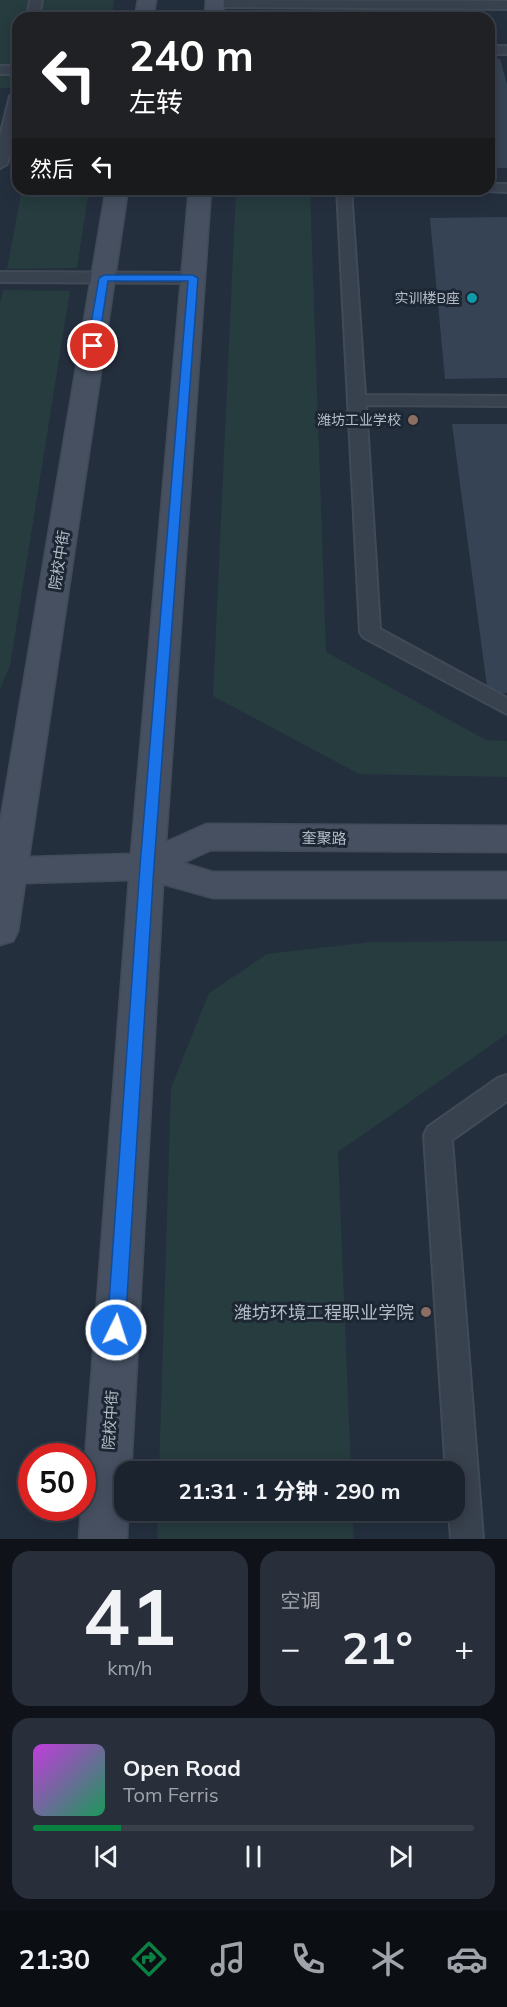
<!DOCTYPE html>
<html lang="zh">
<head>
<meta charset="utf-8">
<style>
	:root { --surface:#1b232e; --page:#282f3a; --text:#f1f3f6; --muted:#a0a4aa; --line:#39404a; --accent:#0b8043 }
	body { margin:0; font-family:Mulish,"Noto Sans SC",sans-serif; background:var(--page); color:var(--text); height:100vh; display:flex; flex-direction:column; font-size:22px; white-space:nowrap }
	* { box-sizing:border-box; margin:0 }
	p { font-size:20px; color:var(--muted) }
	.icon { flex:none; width:33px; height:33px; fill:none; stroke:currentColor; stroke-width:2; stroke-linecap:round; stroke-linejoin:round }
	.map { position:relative; height:1539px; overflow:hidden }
	.side { display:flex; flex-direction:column; gap:12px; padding:12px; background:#0f1319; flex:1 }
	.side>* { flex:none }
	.top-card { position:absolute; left:12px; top:12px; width:483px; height:183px; border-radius:18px; box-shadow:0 3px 15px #0003,0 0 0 2px var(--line); background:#202124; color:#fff; overflow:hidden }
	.speed { position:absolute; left:18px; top:1443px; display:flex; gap:12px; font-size:30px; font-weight:700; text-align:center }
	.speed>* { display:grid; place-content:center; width:78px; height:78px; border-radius:50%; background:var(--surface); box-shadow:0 3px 15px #0003,0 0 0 2px var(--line); line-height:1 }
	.speed .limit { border:9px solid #d22; background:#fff; color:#111 }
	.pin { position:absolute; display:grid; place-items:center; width:51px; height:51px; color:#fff; margin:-26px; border:3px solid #fff; border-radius:50%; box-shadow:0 2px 6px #0007 }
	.me { position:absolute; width:66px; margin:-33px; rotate:4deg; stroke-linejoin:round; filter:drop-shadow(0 0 4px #0008) }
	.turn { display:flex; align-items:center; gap:21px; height:126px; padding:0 18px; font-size:27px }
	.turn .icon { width:78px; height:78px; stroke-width:2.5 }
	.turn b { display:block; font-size:42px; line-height:51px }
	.then { display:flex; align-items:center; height:57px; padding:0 18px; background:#0003; gap:12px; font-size:22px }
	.big { font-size:45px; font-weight:700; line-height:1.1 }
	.side .tile { flex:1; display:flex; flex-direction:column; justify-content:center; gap:9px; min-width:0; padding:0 21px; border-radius:18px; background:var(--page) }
	.side .dial { align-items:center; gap:0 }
	.dial b { font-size:78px; line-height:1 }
	.song { display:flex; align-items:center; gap:18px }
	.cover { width:72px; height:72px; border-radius:9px; background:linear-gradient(135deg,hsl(290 70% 55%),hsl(150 70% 35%)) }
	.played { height:6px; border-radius:3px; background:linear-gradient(90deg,var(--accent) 20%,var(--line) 20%) }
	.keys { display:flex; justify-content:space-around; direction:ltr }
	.heat { display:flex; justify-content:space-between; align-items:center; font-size:33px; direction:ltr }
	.side .tiles { flex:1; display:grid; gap:12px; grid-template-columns:1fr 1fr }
	.tile:last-child { grid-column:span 2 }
	.trip { position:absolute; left:114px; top:1461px; width:351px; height:60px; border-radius:18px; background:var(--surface); box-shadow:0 3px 15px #0003,0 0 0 2px var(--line); font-weight:700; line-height:60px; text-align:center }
	.tab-bar { display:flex; height:96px; justify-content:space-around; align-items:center; background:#0b0e12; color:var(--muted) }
	.tab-bar .icon { width:42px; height:42px }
	.tab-bar .on { color:var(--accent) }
	.tab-bar b { font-size:27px; color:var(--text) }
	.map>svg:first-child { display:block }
</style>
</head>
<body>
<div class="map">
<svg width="507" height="1539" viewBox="0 0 507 1539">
	<rect width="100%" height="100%" fill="#242f3e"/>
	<path fill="#263c3f" d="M0,0h114l-2,18h-94v70h-18z
		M22,189h67l-12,79 -70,1z
		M236,189h74l16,463 160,88 21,1v36l-148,-3 -146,-78z
		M3,290l67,1 -60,375 -10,23v-385z
		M507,941v93l-169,118 13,319h-192l12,-383 38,-95 58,-39 103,-12z
		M158,1511h194l2,28h-197z"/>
	<path fill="#364354" d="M446,11h23l1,7h-23z
		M489,59h11l7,25v84h-18z
		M507,217v161l-62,1 -15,-161z
		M452,424h55v269l-19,1z"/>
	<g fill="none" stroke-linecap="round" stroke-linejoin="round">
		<g stroke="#414a57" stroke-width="4">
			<path id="lane" d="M30,0h12l-3,18h-12z
				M215,0l292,1v8l-296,-2 -2,-3 2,-3z
				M489,46h18v8h-18z
				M0,66h18v8h-18z
				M17,92l1,28 -11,44 -7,4v-32l10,-40z
				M489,184h18v8l-23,-1 -2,-2h7z
				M337,189h14l14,206 142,1v10l-141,-1 14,224 127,69v16l-144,-77 -3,-5z
				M0,272l193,1 8,5 -8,5 -193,-1z
				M507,1075v26l-55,39 31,399h-32l-2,-29h5v-38h-8l-22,-337 4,-8 70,-49z"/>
		</g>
		<g stroke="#414a57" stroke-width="3">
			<path id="secondary" d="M138,0h18l-3,18h-18z
				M206,0h18l-1,18h-18z
				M106,189h22l-99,668 102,-3 58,-665h22l-45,653 40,-18 301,2v26l-296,-2 -28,13 30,9h294v26h-294l-50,-14 -32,588h-7v38h4l-1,29h-48l50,-659 -104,3 -7,48 -5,10 -13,4v-122z"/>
		</g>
		<use href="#lane" fill="#38414e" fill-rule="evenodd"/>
		<use href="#secondary" fill="#465061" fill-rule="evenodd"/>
	</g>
	<path fill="#1a73e8" stroke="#114b97" stroke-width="1.5" d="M104,275h89l5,3 -44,588 -29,464 -2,6 -7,3 -6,-3 -3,-6 33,-464 48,-585h-80l-10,65 -5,3 -6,-3 12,-68z"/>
	<circle fill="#0f9aa8" stroke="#1d2633" stroke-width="2" cx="472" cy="298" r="6"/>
	<g fill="#8d6e63" stroke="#1d2633" stroke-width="2">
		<circle cx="413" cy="420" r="6"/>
		<circle cx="426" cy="1312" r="6"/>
	</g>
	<g text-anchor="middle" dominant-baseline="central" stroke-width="6" stroke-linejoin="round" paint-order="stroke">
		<g font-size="14" fill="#b4bcc9" stroke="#1d2633" text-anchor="end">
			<text x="460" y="298">实训楼B座</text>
			<text x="401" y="420">潍坊工业学校</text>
		</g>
		<g font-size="15" fill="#b4bcc9" stroke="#1d2633">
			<text transform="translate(59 560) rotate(-81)">院校中街</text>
			<text transform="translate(324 838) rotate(1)">奎聚路</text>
			<text transform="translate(110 1420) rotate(-86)">院校中街</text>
		</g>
		<g font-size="18" fill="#b4bcc9" stroke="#1d2633" text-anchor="end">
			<text x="414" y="1312">潍坊环境工程职业学院</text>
		</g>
	</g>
</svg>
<div class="speed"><div class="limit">50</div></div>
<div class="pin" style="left:93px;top:346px;background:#d93025"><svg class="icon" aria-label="arrive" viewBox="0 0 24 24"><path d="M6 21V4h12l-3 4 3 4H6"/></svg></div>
<svg class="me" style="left:116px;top:1330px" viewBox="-20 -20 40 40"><circle r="17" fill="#1a73e8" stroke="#fff" stroke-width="3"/><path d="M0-11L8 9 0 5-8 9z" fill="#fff"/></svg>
<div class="trip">21:31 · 1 分钟 · 290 m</div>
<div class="top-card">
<div class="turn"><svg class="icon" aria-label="left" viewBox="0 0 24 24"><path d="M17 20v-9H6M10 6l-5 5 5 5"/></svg><div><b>240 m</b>左转</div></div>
<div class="then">然后<svg class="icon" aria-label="left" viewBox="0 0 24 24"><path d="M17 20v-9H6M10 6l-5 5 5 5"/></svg></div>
</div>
</div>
<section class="side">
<div class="tiles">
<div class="tile dial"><b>41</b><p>km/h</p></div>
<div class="tile"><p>空调</p>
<div class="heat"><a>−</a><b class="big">21°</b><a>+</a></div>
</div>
<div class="tile">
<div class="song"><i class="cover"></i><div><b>Open Road</b><p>Tom Ferris</p></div></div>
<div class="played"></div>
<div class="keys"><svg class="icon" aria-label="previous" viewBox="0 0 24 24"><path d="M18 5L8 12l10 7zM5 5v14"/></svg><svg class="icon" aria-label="pause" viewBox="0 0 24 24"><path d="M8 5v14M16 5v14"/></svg><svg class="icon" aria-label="next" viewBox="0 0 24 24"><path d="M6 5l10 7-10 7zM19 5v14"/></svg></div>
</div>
</div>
</section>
<nav class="tab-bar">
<b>21:30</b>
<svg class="icon on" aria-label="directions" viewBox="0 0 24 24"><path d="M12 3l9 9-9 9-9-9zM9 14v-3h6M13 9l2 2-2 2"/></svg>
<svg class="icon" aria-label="music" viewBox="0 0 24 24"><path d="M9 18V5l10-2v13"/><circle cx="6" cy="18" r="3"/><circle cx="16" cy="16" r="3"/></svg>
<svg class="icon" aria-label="phone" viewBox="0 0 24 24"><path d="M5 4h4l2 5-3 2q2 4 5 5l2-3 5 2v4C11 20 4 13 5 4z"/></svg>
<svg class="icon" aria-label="climate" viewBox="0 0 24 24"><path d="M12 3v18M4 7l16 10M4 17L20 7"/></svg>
<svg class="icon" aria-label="car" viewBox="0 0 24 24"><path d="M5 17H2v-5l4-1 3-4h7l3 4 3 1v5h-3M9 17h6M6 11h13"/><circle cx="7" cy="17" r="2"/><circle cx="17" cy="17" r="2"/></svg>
</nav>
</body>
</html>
